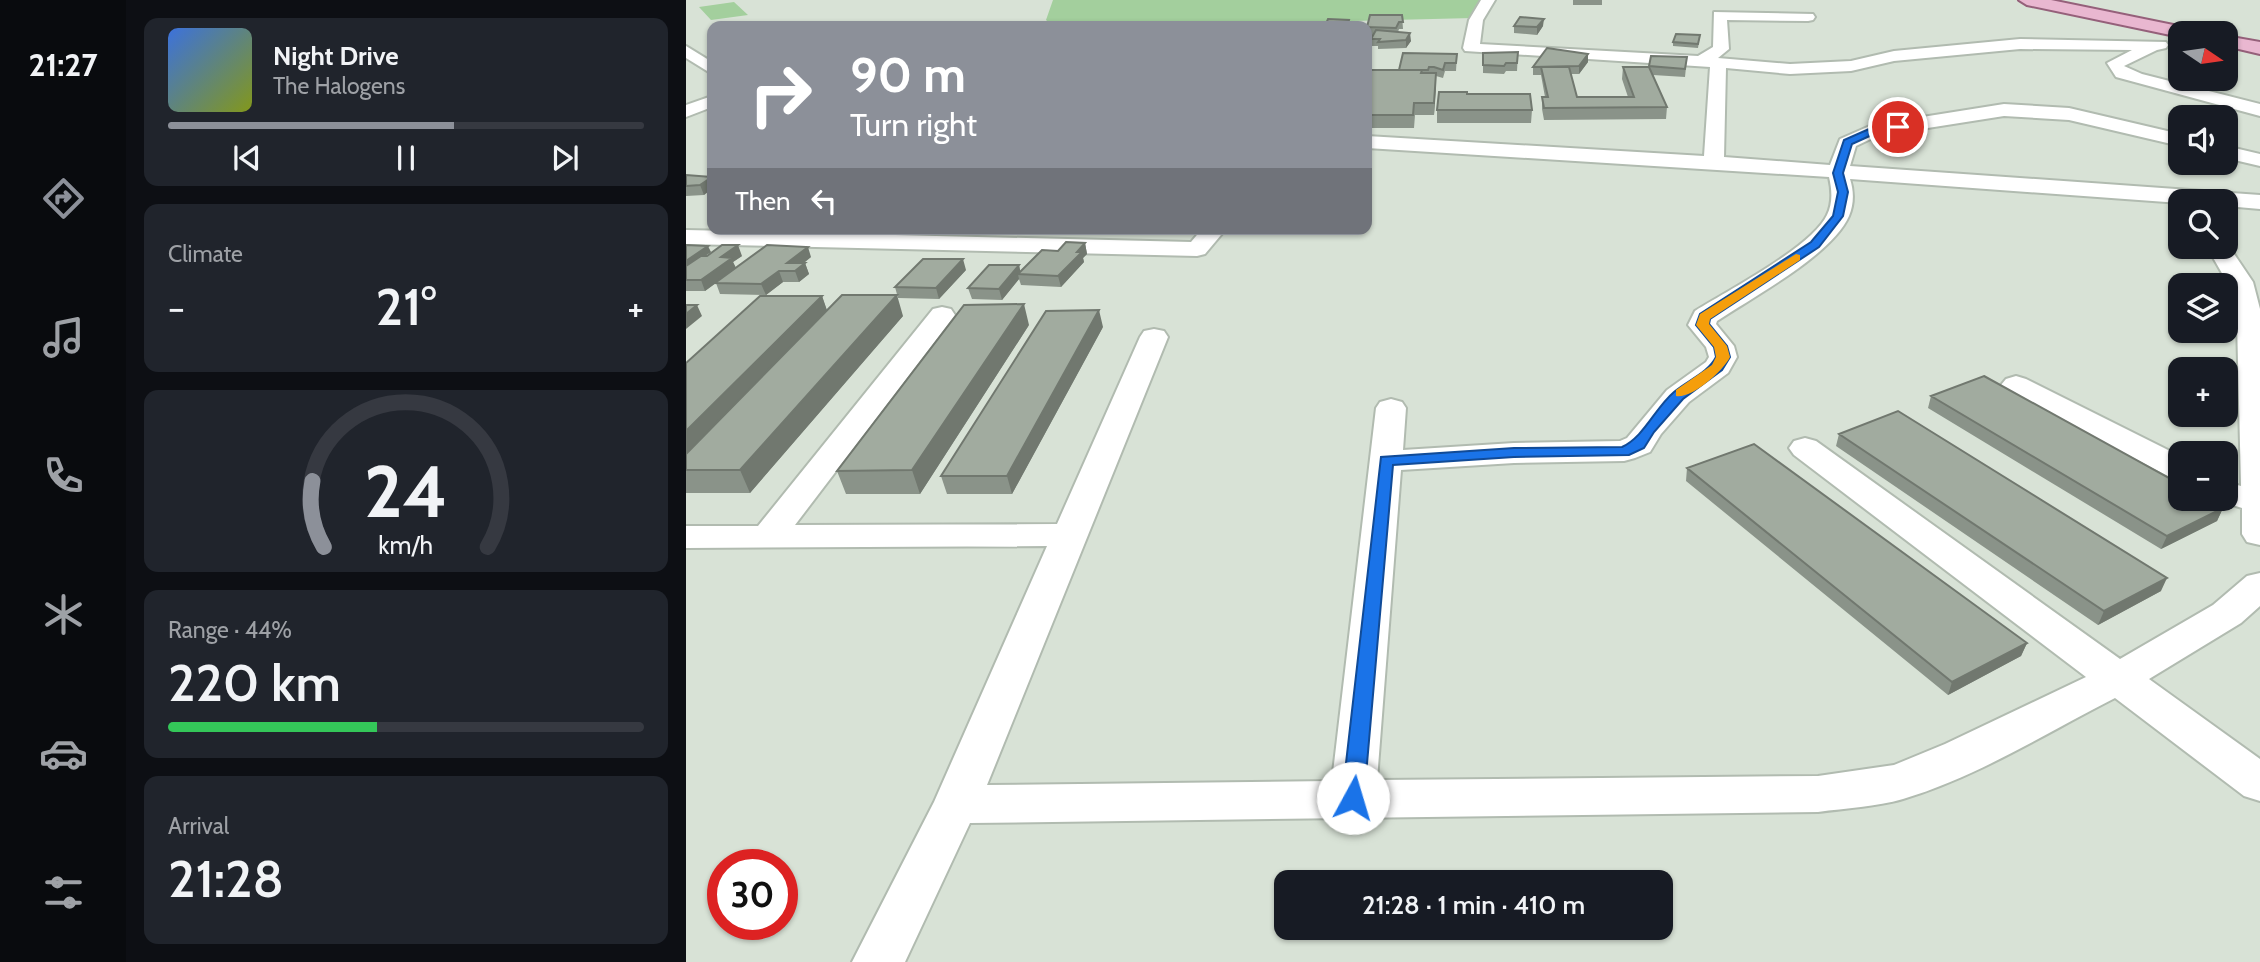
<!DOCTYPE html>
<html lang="en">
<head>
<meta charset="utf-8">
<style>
	:root { --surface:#171b24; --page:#20242c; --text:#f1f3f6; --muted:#9ea1a6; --line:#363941; --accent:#8c9099 }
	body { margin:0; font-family:Cabin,sans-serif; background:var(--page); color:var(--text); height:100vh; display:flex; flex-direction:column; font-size:26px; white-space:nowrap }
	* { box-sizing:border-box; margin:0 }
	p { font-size:23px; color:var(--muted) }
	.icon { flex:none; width:38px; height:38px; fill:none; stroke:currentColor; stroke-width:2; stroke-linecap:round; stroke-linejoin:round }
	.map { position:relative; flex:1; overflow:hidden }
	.panel { display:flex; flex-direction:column; gap:18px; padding:18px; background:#0d0f14; width:560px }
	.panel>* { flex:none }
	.top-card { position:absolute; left:21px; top:21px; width:665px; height:214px; border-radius:14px; box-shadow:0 2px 5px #0004; background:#8c9099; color:#fff; overflow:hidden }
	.needle { width:46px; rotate:103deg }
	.tools { position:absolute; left:1482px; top:21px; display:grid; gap:14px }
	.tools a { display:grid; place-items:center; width:70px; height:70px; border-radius:14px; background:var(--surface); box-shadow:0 2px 5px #0004; font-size:35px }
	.speed { position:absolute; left:21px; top:849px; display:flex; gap:14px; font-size:35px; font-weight:700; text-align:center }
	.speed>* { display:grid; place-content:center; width:91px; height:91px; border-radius:50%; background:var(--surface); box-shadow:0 2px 5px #0004; line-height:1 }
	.speed .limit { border:10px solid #d22; background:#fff; color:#111 }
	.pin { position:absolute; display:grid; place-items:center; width:60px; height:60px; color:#fff; margin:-30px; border:4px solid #fff; border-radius:50%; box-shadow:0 2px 7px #0007 }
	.me { position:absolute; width:77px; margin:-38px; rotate:6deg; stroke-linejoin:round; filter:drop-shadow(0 0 5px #0008) }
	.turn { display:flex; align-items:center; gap:24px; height:147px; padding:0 28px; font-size:32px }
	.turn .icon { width:91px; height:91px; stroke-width:2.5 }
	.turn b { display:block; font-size:49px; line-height:60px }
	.then { display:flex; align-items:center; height:66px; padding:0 28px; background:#0003; gap:14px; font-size:26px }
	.big { font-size:52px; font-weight:600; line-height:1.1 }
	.panel .card { flex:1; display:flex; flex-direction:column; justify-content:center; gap:10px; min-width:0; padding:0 24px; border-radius:14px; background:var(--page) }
	.panel .dial { align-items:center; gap:0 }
	.dial svg { height:182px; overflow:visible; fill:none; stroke:var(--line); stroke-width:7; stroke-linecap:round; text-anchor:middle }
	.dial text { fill:var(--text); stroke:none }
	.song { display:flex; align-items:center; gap:21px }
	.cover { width:84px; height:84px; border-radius:10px; background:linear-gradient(135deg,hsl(220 70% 55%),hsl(70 70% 35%)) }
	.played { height:7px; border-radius:4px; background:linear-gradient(90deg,var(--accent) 60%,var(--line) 60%) }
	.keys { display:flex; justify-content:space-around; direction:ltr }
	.heat { display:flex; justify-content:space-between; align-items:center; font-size:38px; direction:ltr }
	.charge { height:10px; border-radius:5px; background:linear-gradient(90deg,#34c759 44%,var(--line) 0) }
	.trip { position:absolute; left:588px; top:870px; width:399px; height:70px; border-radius:14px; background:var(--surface); box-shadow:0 2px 5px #0004; font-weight:600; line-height:70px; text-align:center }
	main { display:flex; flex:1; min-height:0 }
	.menu { display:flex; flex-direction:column; width:126px; justify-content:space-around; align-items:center; background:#090b0e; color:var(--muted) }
	.menu .icon { width:49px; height:49px }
	.menu .selected { color:var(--accent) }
	.menu b { font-size:32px; color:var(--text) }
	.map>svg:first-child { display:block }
</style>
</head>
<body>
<main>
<nav class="menu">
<b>21:27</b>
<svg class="icon selected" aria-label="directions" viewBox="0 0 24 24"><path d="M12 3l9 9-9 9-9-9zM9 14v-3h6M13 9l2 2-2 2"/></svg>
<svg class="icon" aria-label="music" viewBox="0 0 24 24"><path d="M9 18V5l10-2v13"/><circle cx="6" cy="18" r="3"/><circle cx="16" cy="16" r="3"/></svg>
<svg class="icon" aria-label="phone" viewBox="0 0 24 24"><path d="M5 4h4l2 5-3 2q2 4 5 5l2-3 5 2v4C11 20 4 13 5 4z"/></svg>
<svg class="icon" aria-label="climate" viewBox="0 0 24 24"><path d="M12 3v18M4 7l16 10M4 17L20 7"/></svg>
<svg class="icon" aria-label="car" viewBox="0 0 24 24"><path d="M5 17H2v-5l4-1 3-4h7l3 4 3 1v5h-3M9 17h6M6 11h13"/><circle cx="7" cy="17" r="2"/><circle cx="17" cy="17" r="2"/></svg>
<svg class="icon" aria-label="filters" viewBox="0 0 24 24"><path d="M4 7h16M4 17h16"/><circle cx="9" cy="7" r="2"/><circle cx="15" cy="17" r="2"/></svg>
</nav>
<section class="panel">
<div class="card">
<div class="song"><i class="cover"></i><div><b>Night Drive</b><p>The Halogens</p></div></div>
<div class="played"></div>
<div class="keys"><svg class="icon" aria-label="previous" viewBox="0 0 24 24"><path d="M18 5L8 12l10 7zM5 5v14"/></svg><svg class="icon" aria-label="pause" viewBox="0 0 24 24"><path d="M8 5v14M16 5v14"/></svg><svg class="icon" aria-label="next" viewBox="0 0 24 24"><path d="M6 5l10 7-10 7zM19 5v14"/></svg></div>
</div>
<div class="card"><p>Climate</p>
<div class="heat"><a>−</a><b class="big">21°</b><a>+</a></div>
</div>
<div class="card dial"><svg viewBox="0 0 100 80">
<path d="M14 69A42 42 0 1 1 86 69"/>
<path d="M14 69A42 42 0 0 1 9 40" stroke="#8c9099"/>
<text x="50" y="56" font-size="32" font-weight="700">24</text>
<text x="50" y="72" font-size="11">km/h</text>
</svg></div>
<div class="card"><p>Range · 44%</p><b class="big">220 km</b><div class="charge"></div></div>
<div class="card"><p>Arrival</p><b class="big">21:28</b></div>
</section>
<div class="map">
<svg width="1574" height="962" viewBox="0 0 1574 962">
	<rect width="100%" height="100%" fill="#d8e2d6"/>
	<path fill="#a3cf9d" d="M367,0h432l-12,18 -203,5 -3,3h-214l-7,-6z
		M48,2l14,13 -37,5 -12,-13z"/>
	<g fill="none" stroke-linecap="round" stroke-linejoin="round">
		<g stroke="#b1bbb0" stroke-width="4">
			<path id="minor" d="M795,0h14l-12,20 -3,24 218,12 15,-9 1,-35 99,2 2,3 -2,3 -5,1 -81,-1 2,29 -11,9 72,6 61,-3 43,-10 126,-12 146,3 2,3 -2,3 -9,2 -33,16 18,8 118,30v12l-144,-39 -9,-14 25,-13 -112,-1 -126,12 -43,10 -61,3 -64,-6 -2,89 106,8 10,-26 32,-14 132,-21 65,4 111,26v12l-111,-26 -65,-4 -127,20 -21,10 -6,20 410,29v14l-34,-3v-5l-46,2 -330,-24c4,12 4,25 -1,37 -17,39 -96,81 -132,105l-1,3 18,22 3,11 -9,16 -39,29 -28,32 -11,18 -15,6 -11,3 -110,2 -113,7 -24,310 441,-4 76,-11 51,-21 141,-67 -292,-222 -5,-7 5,-7 11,-3 11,3 304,218 93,-54 34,-29 13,-3v33l-19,17 -92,56 111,80v42l-16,-5 -129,-98c-69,35 -138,79 -212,101 -27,8 -57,9 -85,13l-848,11 -65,139h-53l82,-160 113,-256 -361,2v-22h72l175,-217 9,-2 9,2 4,6 -160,210 262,-1 83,-187 4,-6 10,-2 10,2 4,6 -181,448 345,-4 44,-373 4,-6 11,-3 11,3 4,6 -3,42 111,-7 106,-2 7,-3 40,-48 39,-28 3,-5 -3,-10 -18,-22 7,-14c32,-20 117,-64 132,-96 6,-12 5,-25 2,-38l-462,-29v-12l337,20 6,-89 -245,-16 -2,-3 6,-28z
				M0,46l26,16v12l-26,-16z
				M26,96v11l-26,10v-12z
				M1540,146l34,8v12l-34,-8z
				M516,229h24l-21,25 -8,2 -511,-12v-14l505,12z
				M1540,242l27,40 7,27v236l-13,-3 -5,-8v-26l-28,-9h12v-17l15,4 -4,-165 -10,-39 -20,-35h19z
				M1330,376l10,3 154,77v23l-12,-3 -162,-85 -5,-6 5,-6z"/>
		</g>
		<g stroke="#95607a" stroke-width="4">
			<path id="primary" d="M1333,0h32l137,28 9,5h-17v4l-153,-32z
				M1540,36l34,6v12l-34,-8z"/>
		</g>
		<use href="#minor" fill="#fff" fill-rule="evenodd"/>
		<use href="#primary" fill="#e9b7d0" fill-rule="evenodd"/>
	</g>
	<path fill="#8a9389" d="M887,0h29v5h-29z
		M716,15l1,14h-4l-1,3 13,9 -5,7 -28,1v-3h-7v-7l2,-4h-6v-8z
		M828,26h29l-6,9 -23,-2z
		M1014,35l-2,13 -25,-2v-4z
		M832,52l-1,19h-11l-2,3 -21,-1v-20z
		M771,54l-1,17h-11l-2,7 -7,-2 -2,39h-19l-1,13h-47v-58h32z
		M902,54v8l-9,12h-8l6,23h51l-6,-18 1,-12h25l39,-10 -2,20 -32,-2 14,32 -1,12 -122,1 -2,-11v-12h3l-4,-22h-8v-8z
		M781,94l65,16 -1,13h-94v-13z
		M0,175l26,2 -8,18 -18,1z
		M399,243l2,11 -4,4 1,4 -23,25 -40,-2 -2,-6 -17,21 -30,-1 -4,-11 51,-23 1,7 38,-21z
		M0,245l25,7 -6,4h37l-9,6 3,6 75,-11 -7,6h1l4,11 -10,8h-16l-17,13 -46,-1 -4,-11 -11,8h-19z
		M280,270l-27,29 -41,-1 -3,-11z
		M136,296l5,15 76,5 -153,177h-64v-130z
		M343,325l-109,169h-74l-9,-23z
		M417,327l-91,167h-65l-6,-18z
		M1245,396l292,112 -6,13 -56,28 -233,-141z
		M1153,434l322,157 -63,34 -262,-179z
		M1001,468l340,175 -6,13 -73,39 -262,-214z"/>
	<path fill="#71786f" d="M858,19l-1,7 -6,9v-8z
		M724,33l1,8 -5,7v-8z
		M902,54v8l-9,12v-8z
		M750,73v12l-2,30v-12z
		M26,177v12l-8,6 -4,-10z
		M399,243l2,11 -4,4 1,4 -23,25 -3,-11 19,-24z
		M52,245l4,11 -9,6 3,6 -31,23 -4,-11 20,-23z
		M22,246l3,6 -25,16v-7z
		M122,247l3,10 -18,14 -6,-8z
		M277,259l3,11 -27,29 -3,-11z
		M119,263l4,11 -10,8 -4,-11z
		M333,265l2,9h-3l1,5 -17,21 -3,-11z
		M93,271l4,11 -17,13 -5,-11z
		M211,295l6,21 -153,177 -10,-23z
		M136,296l7,20 -143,149v-34z
		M338,304l5,21 -109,169 -8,-24z
		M11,305l5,11 -16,13v-15z
		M413,310l4,17 -91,167 -5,-18z
		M1537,508l-6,13 -56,28 6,-13z
		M1481,578l-6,13 -63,34 6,-14z
		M1341,643l-6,13 -73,39 4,-13z"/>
	<path fill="#a1ab9f" stroke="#71786f" stroke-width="2" d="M684,15h32l1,7h-4l-3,6 -29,-1z
		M834,17l24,2 -7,8 -23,-1z
		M642,19l21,1 -2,6h-22z
		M538,25h22l-1,1h-22z
		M690,30l34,3 -4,7 -28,2 2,-3h-9z
		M990,34l24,1 -2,9 -25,-2z
		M861,48l41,6 -9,12 -46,1z
		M832,52l-1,11h-11l-2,3 -21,-1v-12z
		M717,53l54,1 -1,9h-11l-2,7 -9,-3h-5l-1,3h-29z
		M965,56l36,1 -2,12 -36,-3z
		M855,67h28l8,30h57l-11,-30h26l18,40 -123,1 -2,-11h6z
		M681,70h55l-1,3h15l-2,30h-20l-1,12h-46z
		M753,92h28v2h63l2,16h-95z
		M0,175l26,2 -12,8 -14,1z
		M380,242l19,1 -8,9h5l-24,24 -40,-2 24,-24 16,1z
		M0,245l22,1 -22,15z
		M36,245h16l-17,12 11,1 -31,22h-15v-14l15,-10h6z
		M81,245l41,2 -21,16h18l-10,8h-16l-18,13 -46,-1z
		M237,259h40l-27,29 -41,-1z
		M303,265h30l-20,24 -31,-1z
		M156,295h55l-157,175h-54v-16z
		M74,296h62l-136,135v-68z
		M338,304l-112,166 -75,1 127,-166z
		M0,305h11l-11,9z
		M413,310l-92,166h-66l105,-165z
		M1298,376l196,108v15h27l16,9 -56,28 -236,-140z
		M1212,411l269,167 -63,33 -265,-177z
		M1068,444l273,199 -75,39 -265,-214z"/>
	<path fill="#1a73e8" stroke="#114b97" stroke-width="2" d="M1212,124l3,1v4l-27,5 -22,10 -9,29 5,19 -5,24 -24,31 -109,72 -1,5 18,22 3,11 -8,13 -39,29 -29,33 -10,16 -15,7 -115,2 -121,8 -29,333 -3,7 -8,2 -8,-2 -3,-7 39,-341 133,-9 108,-1c22,-10 33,-39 52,-55 14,-12 34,-19 42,-35l-2,-10 -18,-22 4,-11 111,-72 22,-26 5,-24 -5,-19 11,-33 25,-11z"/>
	<path fill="#f59e0b" d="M1110,254l4,1v5l-90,59 -1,5 18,22 3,11c-7,14 -38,42 -54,39v-6l36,-25 4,-8 -2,-10 -18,-22 4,-11z"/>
</svg>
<div class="tools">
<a><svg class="needle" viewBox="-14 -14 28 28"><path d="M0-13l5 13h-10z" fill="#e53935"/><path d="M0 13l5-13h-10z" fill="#9ea1a6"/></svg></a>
<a><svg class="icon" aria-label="sound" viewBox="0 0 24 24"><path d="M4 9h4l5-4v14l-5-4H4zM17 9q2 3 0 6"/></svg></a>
<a><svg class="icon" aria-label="search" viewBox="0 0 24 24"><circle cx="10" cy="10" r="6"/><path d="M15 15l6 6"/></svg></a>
<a><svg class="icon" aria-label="layers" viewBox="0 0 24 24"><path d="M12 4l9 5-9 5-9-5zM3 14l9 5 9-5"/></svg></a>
<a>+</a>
<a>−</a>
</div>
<div class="speed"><div class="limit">30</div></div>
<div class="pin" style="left:1212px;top:127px;background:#d93025"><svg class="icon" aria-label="arrive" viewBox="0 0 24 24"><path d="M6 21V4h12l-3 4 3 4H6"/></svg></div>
<svg class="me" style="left:667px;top:798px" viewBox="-20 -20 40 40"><circle r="19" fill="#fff"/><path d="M0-13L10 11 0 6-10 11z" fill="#1a73e8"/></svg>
<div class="trip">21:28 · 1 min · 410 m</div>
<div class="top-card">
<div class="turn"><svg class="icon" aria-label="right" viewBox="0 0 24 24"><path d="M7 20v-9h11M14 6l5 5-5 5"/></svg><div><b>90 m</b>Turn right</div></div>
<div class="then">Then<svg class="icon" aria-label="left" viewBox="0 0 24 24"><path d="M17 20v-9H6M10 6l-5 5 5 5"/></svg></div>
</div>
</div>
</main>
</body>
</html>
